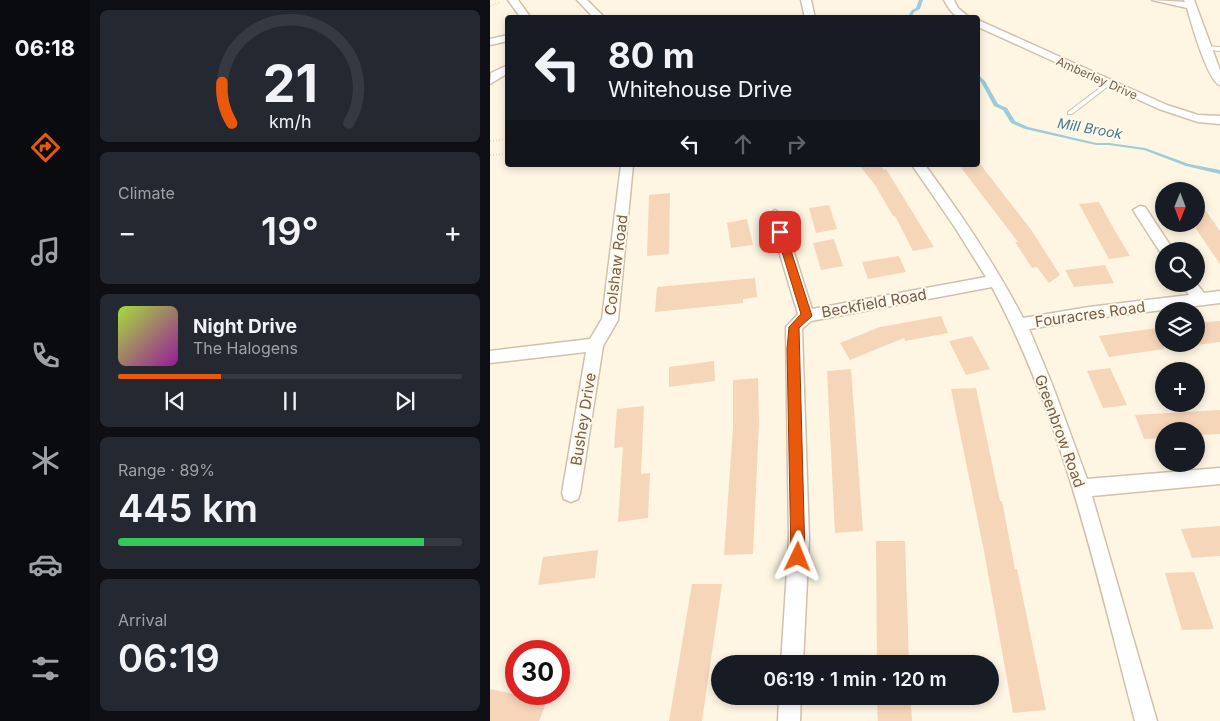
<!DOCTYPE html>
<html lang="en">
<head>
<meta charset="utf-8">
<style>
	:root { --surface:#171b24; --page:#242831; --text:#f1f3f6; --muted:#9ea1a6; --line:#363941; --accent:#ea580c }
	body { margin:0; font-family:Inter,sans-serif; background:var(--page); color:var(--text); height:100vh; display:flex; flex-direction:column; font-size:19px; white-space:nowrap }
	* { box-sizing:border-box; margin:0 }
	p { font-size:16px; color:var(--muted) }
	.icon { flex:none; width:28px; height:28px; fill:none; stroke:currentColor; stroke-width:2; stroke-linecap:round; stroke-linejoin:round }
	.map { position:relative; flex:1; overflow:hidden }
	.drawer { display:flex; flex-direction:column; gap:10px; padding:10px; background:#0d0f14; width:400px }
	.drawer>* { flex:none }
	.hud { position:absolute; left:15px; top:15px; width:475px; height:152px; border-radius:5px; box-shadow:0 2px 8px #0003; background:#171b24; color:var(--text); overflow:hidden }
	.needle { width:32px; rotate:181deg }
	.buttons { position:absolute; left:665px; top:182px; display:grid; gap:10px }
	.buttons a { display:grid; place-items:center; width:50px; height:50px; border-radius:50%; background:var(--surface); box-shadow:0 2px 8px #0003; font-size:25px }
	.speed { position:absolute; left:15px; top:640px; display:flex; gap:10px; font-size:25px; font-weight:700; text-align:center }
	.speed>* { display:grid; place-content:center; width:65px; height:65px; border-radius:50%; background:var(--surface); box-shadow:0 2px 8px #0003; line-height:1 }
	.speed .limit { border:8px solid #d22; background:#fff; color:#111 }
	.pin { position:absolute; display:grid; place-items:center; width:42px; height:42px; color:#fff; margin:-21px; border-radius:10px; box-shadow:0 2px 8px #0006 }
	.me { position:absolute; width:55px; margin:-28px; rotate:2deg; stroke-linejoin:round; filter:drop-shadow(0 0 4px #0008) }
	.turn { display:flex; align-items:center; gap:18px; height:105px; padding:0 20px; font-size:22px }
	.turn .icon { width:65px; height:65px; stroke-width:2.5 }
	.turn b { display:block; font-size:35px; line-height:42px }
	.lanes { display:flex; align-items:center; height:48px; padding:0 20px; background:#0003; justify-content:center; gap:25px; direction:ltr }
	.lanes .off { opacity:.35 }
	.big { font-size:38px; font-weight:600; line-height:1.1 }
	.drawer .widget { flex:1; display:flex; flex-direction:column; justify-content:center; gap:8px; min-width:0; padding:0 18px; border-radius:8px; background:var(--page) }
	.drawer .dial { align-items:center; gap:0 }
	.dial svg { height:130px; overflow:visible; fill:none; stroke:var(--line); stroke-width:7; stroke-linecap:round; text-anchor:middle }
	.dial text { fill:var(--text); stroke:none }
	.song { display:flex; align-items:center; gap:15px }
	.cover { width:60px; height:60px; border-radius:8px; background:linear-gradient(135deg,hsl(80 70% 55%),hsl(300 70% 35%)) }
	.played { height:5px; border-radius:2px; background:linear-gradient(90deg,var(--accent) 30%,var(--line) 30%) }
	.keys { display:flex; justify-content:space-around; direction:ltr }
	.heat { display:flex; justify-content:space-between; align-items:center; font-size:28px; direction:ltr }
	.charge { height:8px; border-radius:4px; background:linear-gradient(90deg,#34c759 89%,var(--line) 0) }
	.trip { position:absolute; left:221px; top:655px; width:288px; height:50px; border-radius:25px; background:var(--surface); box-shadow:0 2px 8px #0003; font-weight:600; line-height:50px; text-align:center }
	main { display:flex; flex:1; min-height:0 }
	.tab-bar { display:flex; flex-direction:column; width:90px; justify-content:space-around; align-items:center; background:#090b0e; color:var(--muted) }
	.tab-bar .icon { width:35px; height:35px }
	.tab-bar .on { color:var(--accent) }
	.tab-bar b { font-size:22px; color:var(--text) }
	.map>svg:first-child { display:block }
</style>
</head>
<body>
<main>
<nav class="tab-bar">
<b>06:18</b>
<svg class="icon on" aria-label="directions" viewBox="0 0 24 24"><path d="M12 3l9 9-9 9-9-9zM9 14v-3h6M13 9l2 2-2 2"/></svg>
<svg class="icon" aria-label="music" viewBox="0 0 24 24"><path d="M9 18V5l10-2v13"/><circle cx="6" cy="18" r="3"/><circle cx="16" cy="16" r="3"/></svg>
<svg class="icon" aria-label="phone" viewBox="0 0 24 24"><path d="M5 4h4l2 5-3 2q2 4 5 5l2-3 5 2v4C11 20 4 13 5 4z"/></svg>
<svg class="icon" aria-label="climate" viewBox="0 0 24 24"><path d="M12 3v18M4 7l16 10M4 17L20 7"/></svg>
<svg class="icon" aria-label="car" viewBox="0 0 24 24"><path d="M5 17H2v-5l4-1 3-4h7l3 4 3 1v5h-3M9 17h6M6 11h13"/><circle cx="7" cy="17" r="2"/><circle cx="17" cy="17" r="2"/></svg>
<svg class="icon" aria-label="filters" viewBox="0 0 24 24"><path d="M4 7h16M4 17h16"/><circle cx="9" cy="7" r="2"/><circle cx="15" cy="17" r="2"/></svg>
</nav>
<section class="drawer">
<div class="widget dial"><svg viewBox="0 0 100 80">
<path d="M14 69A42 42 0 1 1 86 69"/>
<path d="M14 69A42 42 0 0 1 8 44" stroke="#ea580c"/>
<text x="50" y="56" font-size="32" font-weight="700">21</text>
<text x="50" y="72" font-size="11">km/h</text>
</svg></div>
<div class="widget"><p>Climate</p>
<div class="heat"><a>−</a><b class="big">19°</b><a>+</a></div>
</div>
<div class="widget">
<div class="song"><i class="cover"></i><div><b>Night Drive</b><p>The Halogens</p></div></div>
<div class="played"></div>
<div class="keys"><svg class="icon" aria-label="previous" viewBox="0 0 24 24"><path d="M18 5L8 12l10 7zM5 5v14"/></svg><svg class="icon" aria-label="pause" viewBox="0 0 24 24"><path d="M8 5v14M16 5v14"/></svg><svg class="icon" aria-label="next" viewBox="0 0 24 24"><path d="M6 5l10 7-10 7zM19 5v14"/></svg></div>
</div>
<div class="widget"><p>Range · 89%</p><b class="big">445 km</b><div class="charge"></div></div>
<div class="widget"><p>Arrival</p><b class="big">06:19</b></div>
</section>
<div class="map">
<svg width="730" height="721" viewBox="0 0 730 721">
	<rect width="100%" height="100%" fill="#fef5e3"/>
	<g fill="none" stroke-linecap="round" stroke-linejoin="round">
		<path fill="#9cccdb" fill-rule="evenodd" d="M429,0h4l-3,9 -6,3 -3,6h-4l5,-8 4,-2z
			M488,75l7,6 13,23 9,4 8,13 13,6 68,16h13l36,5 44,16 31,6v4l-34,-8 -42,-16 -35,-5h-13l-71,-16 -14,-6 -8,-13 -9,-4 -13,-24 -3,-4z"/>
	</g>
	<path fill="#f5d6b9" d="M369,165h21l4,5 2,-1 48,78 -21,4 -18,-35h-2l-18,-31z
		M469,165h22l51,66 28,44 -11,8 -12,-16 -5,1 -17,-26h3z
		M180,193l-1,61 -22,2 2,-61z
		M706,197l24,34v33l-24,-35z
		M609,202l16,29 15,25 -21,3 -30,-55z
		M339,205l8,24 -21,4 -7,-25z
		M257,219l6,26 -22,3 -4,-25z
		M344,239l9,27 -22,4 -8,-27z
		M409,256l7,16 -38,7 -6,-17z
		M615,265l9,18 -40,4 -9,-17z
		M265,278l2,19 -14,2v4l-88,9 2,-25z
		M451,316l7,17 -43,8 -1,-3 -54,22 -10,-17 40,-16z
		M730,321v21l-24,3v-22z
		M674,327v22l-55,8 -10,-21z
		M482,336l18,33 -24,6 -17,-34z
		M224,361l1,20 -46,6v-20z
		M620,368l17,37 -24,3 -16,-37z
		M361,369l12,162 -28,2 -8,-162z
		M268,378l1,46 -6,130 -29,1 9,-127v-48z
		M486,388l24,113h2l13,68h2l29,141 -33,3 -29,-162 -33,-162z
		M154,406l-3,68 9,-1 -2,45 -30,4 5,-75 -9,1 3,-39z
		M730,410v24l-21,1 -1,-4h-34v7l-20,1 -9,-24z
		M730,526v30l-28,2 -11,-29z
		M386,541h29l4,123h-32z
		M108,550l-3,28 -57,7 5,-28z
		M704,572l20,57 -32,1 -17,-57z
		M202,584h30l-20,137h-33z
		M0,689l57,12 -8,20h-49z
		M387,704l34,1 1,16h-34z"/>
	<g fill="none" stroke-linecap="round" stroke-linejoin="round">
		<g stroke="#d2c0ab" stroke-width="2">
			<path id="lane" d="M715,46l15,1v4l-17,-2v-2z
				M619,81l2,1v2l-39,30h-4v-2z"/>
		</g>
		<g stroke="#d2c0ab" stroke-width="3">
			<path id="street" d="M18,0h10l13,18h-10z
				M87,0h10l18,18h-11z
				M311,0h10l4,18h-10z
				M454,0h10l4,8 12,10c-15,0 -19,-5 -26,-18z
				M662,0l33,2 -1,-2h10l26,70v15c-12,-3 -29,-63 -33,-77z
				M488,20l189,85 31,10 22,1v8l-22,-2 -39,-13 -181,-82z
				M18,35v6l-18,4v-6z
				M18,65v8l-18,11 1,-11z
				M131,165h12l-15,155 -15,26 -23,147 -2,6 -7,3 -7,-3 -2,-6 24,-141 -96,11v-12l100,-12 12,-20z
				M422,165h13c36,49 70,99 98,153l66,-11 100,-12 -7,-11 14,-1 8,10 16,-2v12l-131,16 -60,10 23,55 35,95 133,-11v16l-128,12 65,225h-22c-38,-145 -72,-302 -143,-434l-181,34 -9,8 7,210 -6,125h-22l8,-125 -3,-212 12,-13 -30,-99 7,-5 7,5 30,94 174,-32 -32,-51z
				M650,206l5,1 29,44h-10v4h-2l-29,-45z
				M289,696h22l-1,25h-22z"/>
		</g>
		<path stroke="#dab99c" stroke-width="2" stroke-dasharray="0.5 2.5" stroke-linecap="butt" d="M0,6l9,-3
			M0,141l18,-2
			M0,155l18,-1"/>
		<use href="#lane" fill="#fff" fill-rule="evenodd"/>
		<use href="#street" fill="#fff" fill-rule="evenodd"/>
	</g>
	<path fill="#ea580c" stroke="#983908" d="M290,229l5,3 27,84 -13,12 6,229 -2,4 -5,2 -5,-2 -2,-4 -4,-208 2,-22 12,-13 -25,-82z"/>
	<g text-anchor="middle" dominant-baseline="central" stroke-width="4" stroke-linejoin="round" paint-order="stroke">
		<g font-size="12" fill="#785c47" stroke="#fff9eb">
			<text transform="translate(607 78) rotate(24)">Amberley Drive</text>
		</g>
		<g font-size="14" font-style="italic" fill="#407a8d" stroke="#fff9eb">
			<text transform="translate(600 128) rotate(10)">Mill Brook</text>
		</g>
		<g font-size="15" fill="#785c47" stroke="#fff9eb">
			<text transform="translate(126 265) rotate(-83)">Colshaw Road</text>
			<text transform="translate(384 303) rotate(-10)">Beckfield Road</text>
			<text transform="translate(600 314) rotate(-8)">Fouracres Road</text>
			<text transform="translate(93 419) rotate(-81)">Bushey Drive</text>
			<text transform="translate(570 431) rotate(70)">Greenbrow Road</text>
		</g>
	</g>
</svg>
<div class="buttons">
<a><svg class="needle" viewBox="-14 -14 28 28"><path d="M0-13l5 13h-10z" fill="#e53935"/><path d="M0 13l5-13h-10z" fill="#9ea1a6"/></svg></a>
<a><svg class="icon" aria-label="search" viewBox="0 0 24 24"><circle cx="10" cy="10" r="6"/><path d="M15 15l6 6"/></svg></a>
<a><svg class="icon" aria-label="layers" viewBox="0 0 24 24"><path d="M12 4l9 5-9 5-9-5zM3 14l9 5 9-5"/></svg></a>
<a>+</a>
<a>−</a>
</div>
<div class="speed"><div class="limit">30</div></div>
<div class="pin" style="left:290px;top:232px;background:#d93025"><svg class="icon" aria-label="arrive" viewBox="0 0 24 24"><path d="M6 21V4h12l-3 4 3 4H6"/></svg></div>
<svg class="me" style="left:308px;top:557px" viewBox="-20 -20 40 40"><path d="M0-17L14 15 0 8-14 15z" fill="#ea580c" stroke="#fff" stroke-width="4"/></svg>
<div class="trip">06:19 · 1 min · 120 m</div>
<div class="hud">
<div class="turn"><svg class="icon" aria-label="left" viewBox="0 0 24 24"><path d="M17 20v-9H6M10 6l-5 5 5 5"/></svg><div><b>80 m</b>Whitehouse Drive</div></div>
<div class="lanes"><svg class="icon" aria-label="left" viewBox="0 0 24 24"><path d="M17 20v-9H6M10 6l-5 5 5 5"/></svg><svg class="icon off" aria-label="ahead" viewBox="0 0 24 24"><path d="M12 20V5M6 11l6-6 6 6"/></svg><svg class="icon off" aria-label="right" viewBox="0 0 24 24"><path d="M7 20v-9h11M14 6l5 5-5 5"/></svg></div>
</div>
</div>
</main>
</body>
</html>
